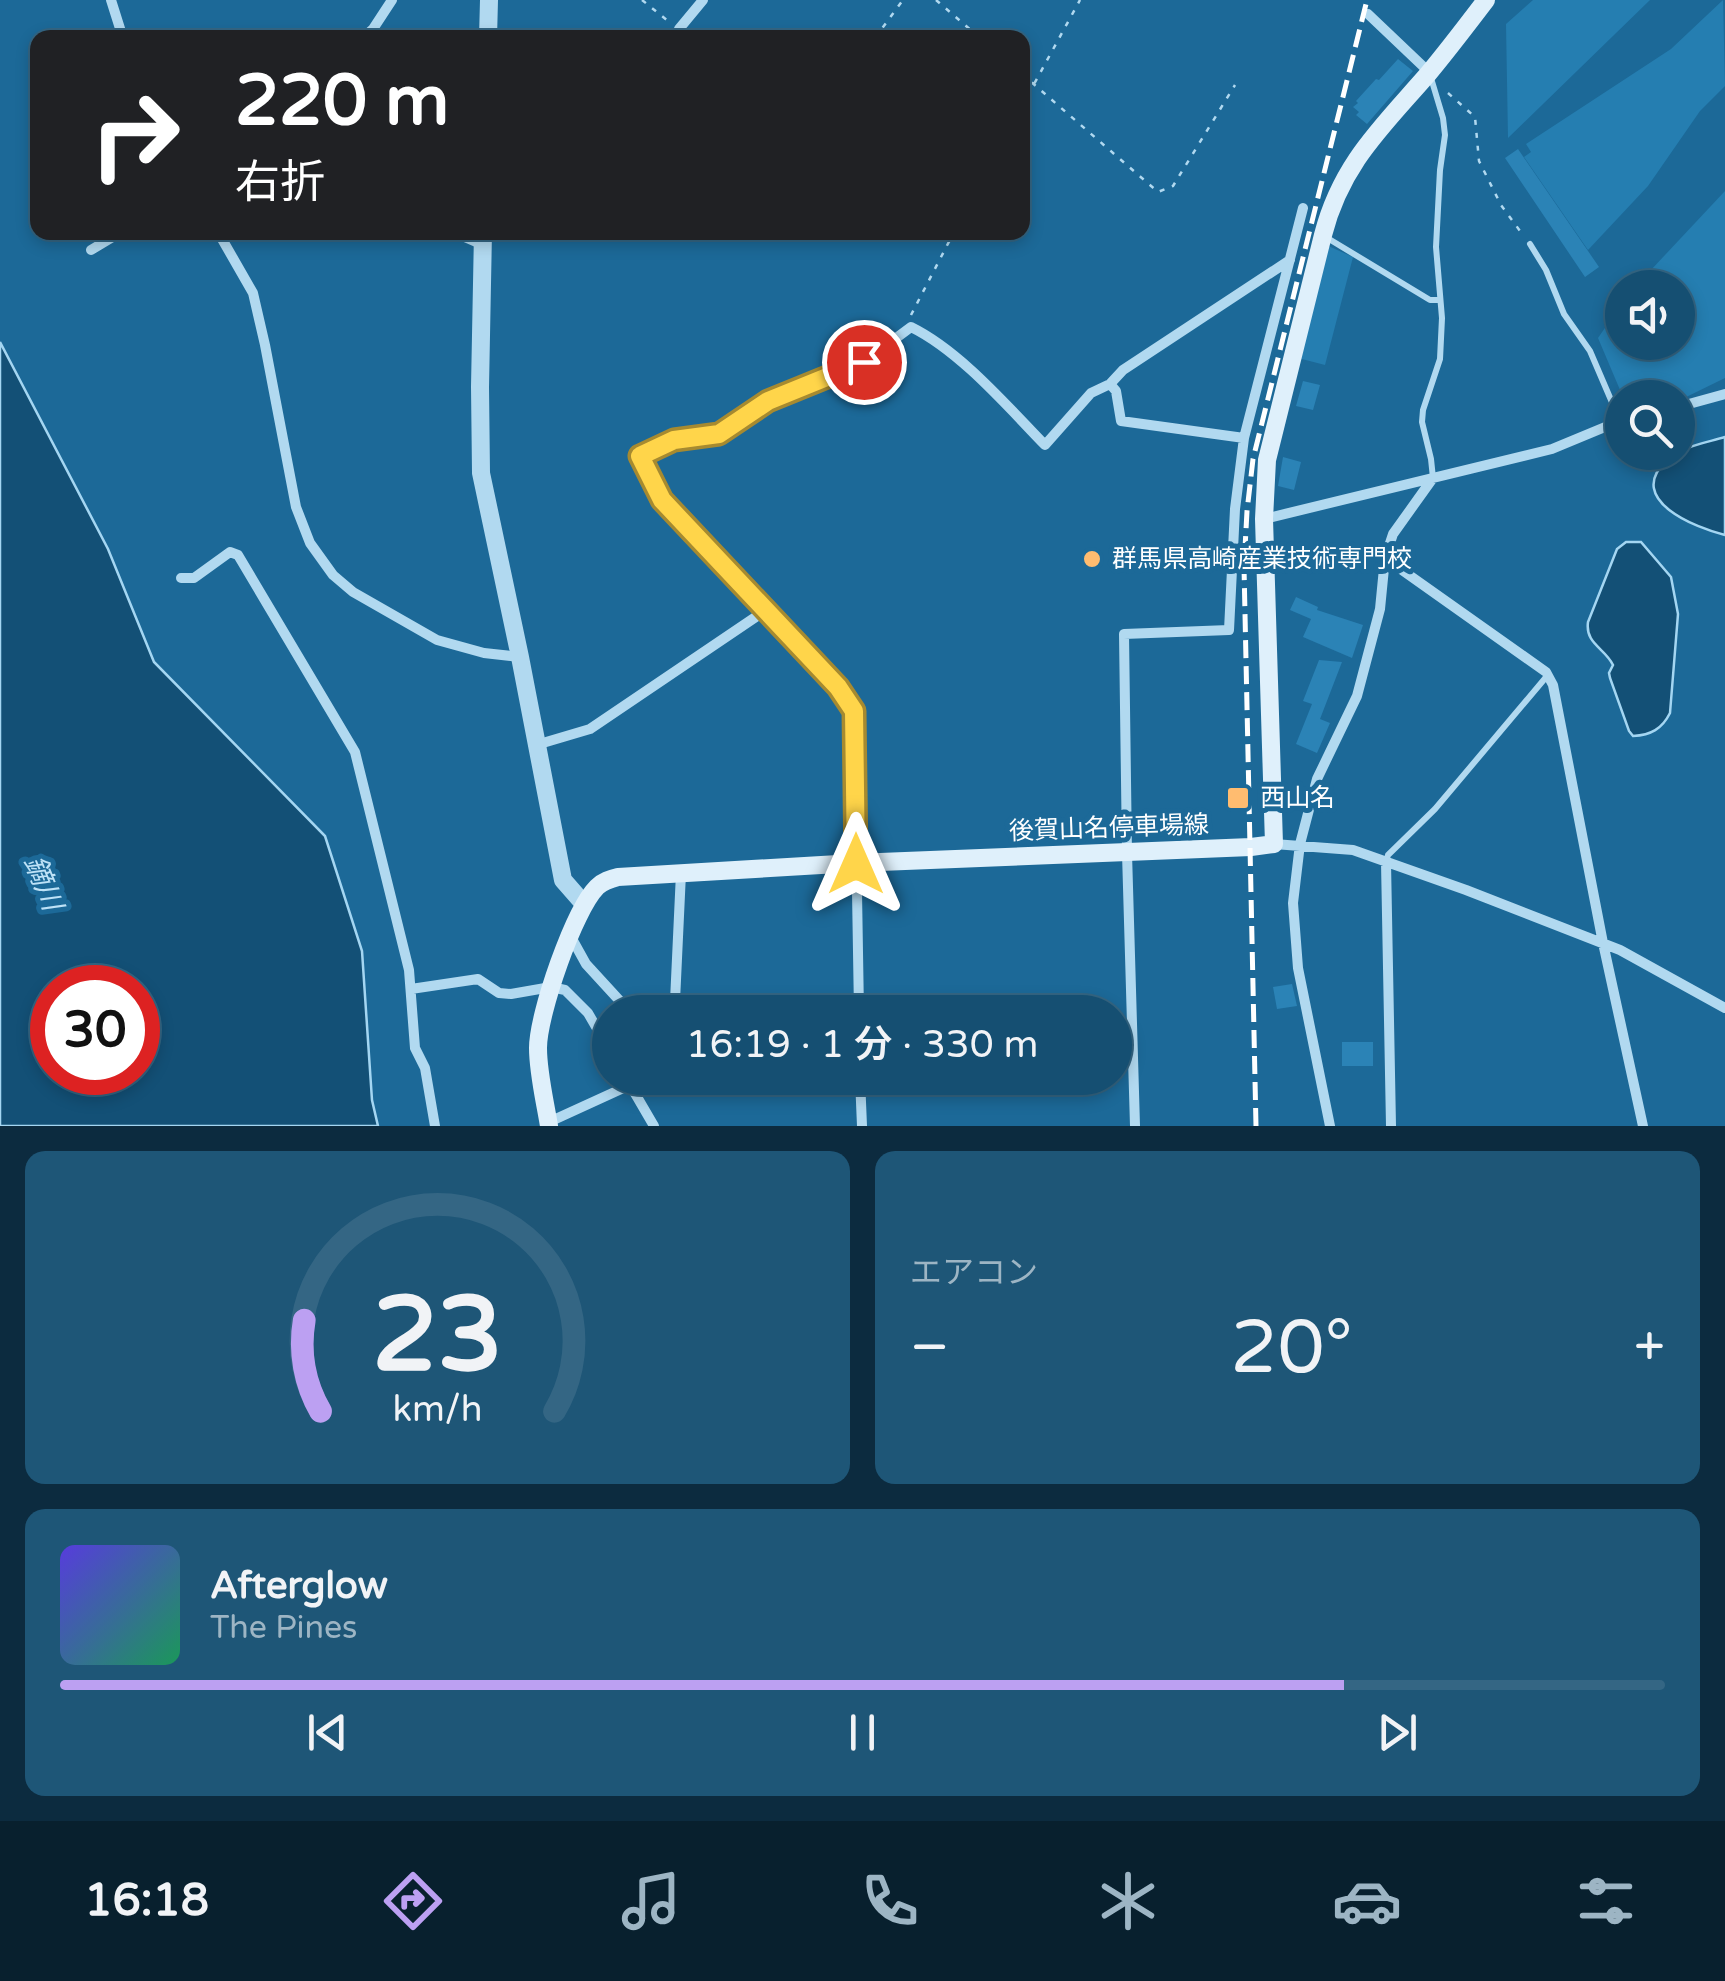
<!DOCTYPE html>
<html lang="ja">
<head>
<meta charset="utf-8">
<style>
	:root { --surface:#154f72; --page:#1e5677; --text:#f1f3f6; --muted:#9db5c4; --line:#346684; --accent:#bca0f2 }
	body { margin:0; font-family:"Varela Round","Noto Sans JP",sans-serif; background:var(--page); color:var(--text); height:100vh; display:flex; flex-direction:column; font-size:38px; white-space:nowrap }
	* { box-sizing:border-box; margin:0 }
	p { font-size:32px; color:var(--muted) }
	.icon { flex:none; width:55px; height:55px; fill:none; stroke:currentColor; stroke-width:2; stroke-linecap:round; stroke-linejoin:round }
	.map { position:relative; height:1126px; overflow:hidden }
	.sheet { display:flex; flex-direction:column; gap:25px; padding:25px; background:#0c2b3f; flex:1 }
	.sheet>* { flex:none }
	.hud { position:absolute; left:30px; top:30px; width:1000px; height:210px; border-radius:20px; box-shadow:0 5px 15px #0003,0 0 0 2px var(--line); background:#202124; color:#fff; overflow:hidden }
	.tools { position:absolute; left:1605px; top:270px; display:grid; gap:20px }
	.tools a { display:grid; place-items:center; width:90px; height:90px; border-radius:50%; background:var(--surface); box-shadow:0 5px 15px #0003,0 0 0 2px var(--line); font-size:50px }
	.speed { position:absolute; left:30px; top:965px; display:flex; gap:20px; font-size:50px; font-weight:700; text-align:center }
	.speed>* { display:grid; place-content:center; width:130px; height:130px; border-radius:50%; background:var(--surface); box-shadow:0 5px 15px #0003,0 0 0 2px var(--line); line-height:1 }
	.speed .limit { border:15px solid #d22; background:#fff; color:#111 }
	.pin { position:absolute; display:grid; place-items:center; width:85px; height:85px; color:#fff; margin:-42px; border:5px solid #fff; border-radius:50%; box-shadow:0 2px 10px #0007 }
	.me { position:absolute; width:110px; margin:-55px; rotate:0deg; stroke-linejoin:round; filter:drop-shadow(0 0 8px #0008) }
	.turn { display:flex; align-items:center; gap:35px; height:210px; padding:0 40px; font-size:45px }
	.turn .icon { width:130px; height:130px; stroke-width:2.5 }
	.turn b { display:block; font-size:70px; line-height:85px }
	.big { font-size:75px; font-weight:600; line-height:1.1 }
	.sheet .card { flex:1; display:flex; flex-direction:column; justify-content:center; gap:15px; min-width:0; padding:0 35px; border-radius:20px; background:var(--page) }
	.sheet .dial { align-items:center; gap:0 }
	.dial svg { height:260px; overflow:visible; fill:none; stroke:var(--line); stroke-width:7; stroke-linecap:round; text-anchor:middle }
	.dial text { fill:var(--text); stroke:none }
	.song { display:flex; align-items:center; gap:30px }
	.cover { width:120px; height:120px; border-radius:15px; background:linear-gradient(135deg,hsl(250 70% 55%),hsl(150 70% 35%)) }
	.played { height:10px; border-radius:5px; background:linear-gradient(90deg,var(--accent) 80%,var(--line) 80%) }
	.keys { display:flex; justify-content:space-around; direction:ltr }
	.heat { display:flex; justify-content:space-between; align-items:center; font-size:55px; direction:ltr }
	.sheet .tiles { flex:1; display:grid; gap:25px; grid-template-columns:1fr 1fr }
	.card:last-child { grid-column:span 2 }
	.trip { position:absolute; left:592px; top:995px; width:540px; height:100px; border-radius:50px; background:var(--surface); box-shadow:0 5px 15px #0003,0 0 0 2px var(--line); font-weight:600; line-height:100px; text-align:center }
	.dock { display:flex; height:160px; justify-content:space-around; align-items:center; background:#08202e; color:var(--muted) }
	.dock .icon { width:70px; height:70px }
	.dock .current { color:var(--accent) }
	.dock b { font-size:45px; color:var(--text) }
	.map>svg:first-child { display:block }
</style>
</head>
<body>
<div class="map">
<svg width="1725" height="1126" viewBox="0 0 1725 1126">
	<rect width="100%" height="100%" fill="#1c6998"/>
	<path fill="#257eb1" d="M1533,0h117l-142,138 -2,-114z
		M1723,0l2,86 -25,25 -52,75 -60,64 -64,-93 7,-5 -5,-8 145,-95z
		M1725,191v187l-47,23v-3l-55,-1 -25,-59 24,-35v39h56v-54l-43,-1z
		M1326,245l27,12 -28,108 -27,-7z"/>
	<path fill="#135076" stroke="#a4d6f2" stroke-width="2.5" fill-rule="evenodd" d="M0,342l108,207 46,113 171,174 37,115 10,149 6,26h-378zM52,988h86v84h-86z
		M1725,437v98c-29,-7 -100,-35 -59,-74 16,-15 39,-18 59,-24z
		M1626,542h15l30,35 7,37 -8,99c-8,16 -19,22 -37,23l-4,-5 -19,-53 -1,-5 4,-8c-8,-17 -28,-21 -25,-43l29,-73z"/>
	<path fill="#2b83b6" d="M1398,59l15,12 -46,53 -11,-9 3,-3 -6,-5 5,-4 -2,-2 20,-22 3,1z
		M1518,149l81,118 -14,10 -80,-119z
		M1303,381l17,4 -7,25 -17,-4z
		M1283,457l18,5 -7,28 -16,-4z
		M1296,597l22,10 -1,3 46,15 -11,33 -49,-21 8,-18 -21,-9z
		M1319,660l23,2 -22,57 10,4 -13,30 -21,-9 16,-40 -9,-3z
		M1292,984l5,22 -20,3 -4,-22z
		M1342,1042h31v24h-31z"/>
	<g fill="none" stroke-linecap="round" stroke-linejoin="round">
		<path stroke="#b1d9f0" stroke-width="2.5" stroke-dasharray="5 8" stroke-linecap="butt" d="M642,0l26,21
			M936,0l44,38
			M875,38l28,-38
			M1022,74l136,118 15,-6 62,-101
			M1448,93l27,24 4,44 22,44 22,30
			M1022,106l58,-106
			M911,315l43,-83"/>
		<path stroke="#b1d9f0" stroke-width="6" d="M1431,78l12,40 2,17 -5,35 -4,77 6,71 -2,41 -17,51 -1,12 9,37 2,19
			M1324,236l106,64h10
			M1530,244l16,26 18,44 26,37 30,70
			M1386,862l2,-7 47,-46 112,-133"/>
		<path stroke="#b1d9f0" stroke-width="10" d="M111,0l12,38
			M1368,14l61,58
			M679,29l24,-29
			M363,38l10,-9 19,-29
			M218,232l35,61 12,52 31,162 14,36 23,32 20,17 84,48 47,13 36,4
			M453,232l30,13
			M91,250l30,-18
			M1110,384l13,-14 167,-110
			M1678,407l47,-13
			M1433,478l-40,56 -8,24 161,114 7,13 50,258 40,183
			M1264,519l288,-70 70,-29
			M181,578h13l36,-26 8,3 117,197 54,218 6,78 10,20 10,58
			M536,745l54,-16 176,-119
			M1274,844l79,6 113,40 154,60 105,58
			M1386,862l5,264
			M571,937l15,27 44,48
			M411,989l67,-10 21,14 12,1 40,-7 14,3 23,23 22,38
			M659,1012l16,-11 6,-128
			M859,1012l-5,-301 -16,-24 -175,-187 -23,-44 34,-16 45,-6 49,-33 96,-39 47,-35c49,24 96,79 134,118l46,-52 19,-9 6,7 5,30 123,17
			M626,1078l28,48
			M860,1078l2,48
			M549,1122l81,-37
			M1135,1126l-8,-273 -3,-219 105,-4 6,-121 9,-71 59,-230
			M1330,1126l-32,-158 -5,-65 7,-59 17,-65 40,-83 23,-87 5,-51"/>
		<path stroke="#b1d9f0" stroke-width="18" d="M488,38l1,-38
			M483,232l-3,155 1,86 39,184 43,223 21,24"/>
		<path stroke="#dff0fb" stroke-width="18" d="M549,1126c-4,-25 -11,-53 -11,-78 0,-34 36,-138 59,-161 6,-6 13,-8 21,-10l237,-14 396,-16 23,-3 -10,-325 3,-59 56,-225c18,-71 59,-108 105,-161 20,-24 39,-49 58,-74"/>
		<path stroke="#fff" stroke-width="5" stroke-dasharray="18 8" stroke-linecap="butt" d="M1256,1126l-12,-559 3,-56 6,-52 114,-459"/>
	</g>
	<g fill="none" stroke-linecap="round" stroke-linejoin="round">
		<g stroke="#a68a30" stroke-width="25">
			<path id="route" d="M856,864l-2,-153 -16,-24 -176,-187 -22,-44 34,-16 45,-6 49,-33 96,-39"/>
		</g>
		<use href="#route" stroke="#ffd54a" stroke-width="18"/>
	</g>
	<g fill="#ffbc70" stroke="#1c6998" stroke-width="4">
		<circle cx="1092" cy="559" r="10"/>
		<rect x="1226" y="786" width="24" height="24" rx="5"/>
	</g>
	<g text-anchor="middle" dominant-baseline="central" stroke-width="10" stroke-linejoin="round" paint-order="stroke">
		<g font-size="25" fill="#fff" stroke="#1c6998" text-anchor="start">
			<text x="1112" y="559">群馬県高崎産業技術専門校</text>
			<text x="1260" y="798">西山名</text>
		</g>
		<g font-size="25" fill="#fff" stroke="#1c6998">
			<text transform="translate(1109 828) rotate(-2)">後賀山名停車場線</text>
		</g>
		<g font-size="28" font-style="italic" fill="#bee2f7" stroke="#1c6998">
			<text transform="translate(43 883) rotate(68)">鏑川</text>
		</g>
	</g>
</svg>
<div class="tools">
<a><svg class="icon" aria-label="sound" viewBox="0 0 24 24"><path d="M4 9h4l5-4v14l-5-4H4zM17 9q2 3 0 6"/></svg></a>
<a><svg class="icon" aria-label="search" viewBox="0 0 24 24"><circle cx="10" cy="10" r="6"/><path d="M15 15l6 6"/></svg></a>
</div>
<div class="speed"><div class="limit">30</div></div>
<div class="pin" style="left:864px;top:362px;background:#d93025"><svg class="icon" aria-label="arrive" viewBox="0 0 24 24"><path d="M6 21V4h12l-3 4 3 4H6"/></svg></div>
<svg class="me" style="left:856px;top:864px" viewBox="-20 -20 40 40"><path d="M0-17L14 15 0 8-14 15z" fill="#ffd54a" stroke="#fff" stroke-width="4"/></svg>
<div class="trip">16:19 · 1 分 · 330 m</div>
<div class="hud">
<div class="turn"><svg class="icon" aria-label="right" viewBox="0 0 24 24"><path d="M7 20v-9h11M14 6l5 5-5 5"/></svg><div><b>220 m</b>右折</div></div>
</div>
</div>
<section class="sheet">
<div class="tiles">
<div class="card dial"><svg viewBox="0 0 100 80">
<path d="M14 69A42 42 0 1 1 86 69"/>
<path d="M14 69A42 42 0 0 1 9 41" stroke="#bca0f2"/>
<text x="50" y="56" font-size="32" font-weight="700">23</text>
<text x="50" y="72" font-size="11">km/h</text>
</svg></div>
<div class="card"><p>エアコン</p>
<div class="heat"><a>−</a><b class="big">20°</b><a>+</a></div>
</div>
<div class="card">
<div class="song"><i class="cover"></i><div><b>Afterglow</b><p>The Pines</p></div></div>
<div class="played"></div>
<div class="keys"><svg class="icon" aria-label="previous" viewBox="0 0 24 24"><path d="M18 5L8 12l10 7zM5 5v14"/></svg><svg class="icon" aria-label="pause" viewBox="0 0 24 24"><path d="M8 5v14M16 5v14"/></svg><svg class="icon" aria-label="next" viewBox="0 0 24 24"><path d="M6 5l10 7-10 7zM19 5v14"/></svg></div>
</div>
</div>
</section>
<nav class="dock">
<b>16:18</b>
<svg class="icon current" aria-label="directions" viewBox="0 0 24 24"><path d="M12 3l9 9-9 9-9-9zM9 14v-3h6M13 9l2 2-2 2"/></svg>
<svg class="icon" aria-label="music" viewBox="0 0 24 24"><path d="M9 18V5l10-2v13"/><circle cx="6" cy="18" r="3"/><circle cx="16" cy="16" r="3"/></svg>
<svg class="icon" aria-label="phone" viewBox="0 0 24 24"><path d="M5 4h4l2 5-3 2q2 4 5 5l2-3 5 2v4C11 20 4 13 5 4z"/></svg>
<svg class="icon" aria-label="climate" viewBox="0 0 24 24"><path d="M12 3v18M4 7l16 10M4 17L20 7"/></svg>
<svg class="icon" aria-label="car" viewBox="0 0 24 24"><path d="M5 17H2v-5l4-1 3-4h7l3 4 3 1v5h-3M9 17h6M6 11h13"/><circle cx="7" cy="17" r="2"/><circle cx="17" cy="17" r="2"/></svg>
<svg class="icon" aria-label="filters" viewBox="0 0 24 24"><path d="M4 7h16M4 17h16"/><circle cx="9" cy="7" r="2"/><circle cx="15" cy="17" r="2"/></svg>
</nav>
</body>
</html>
